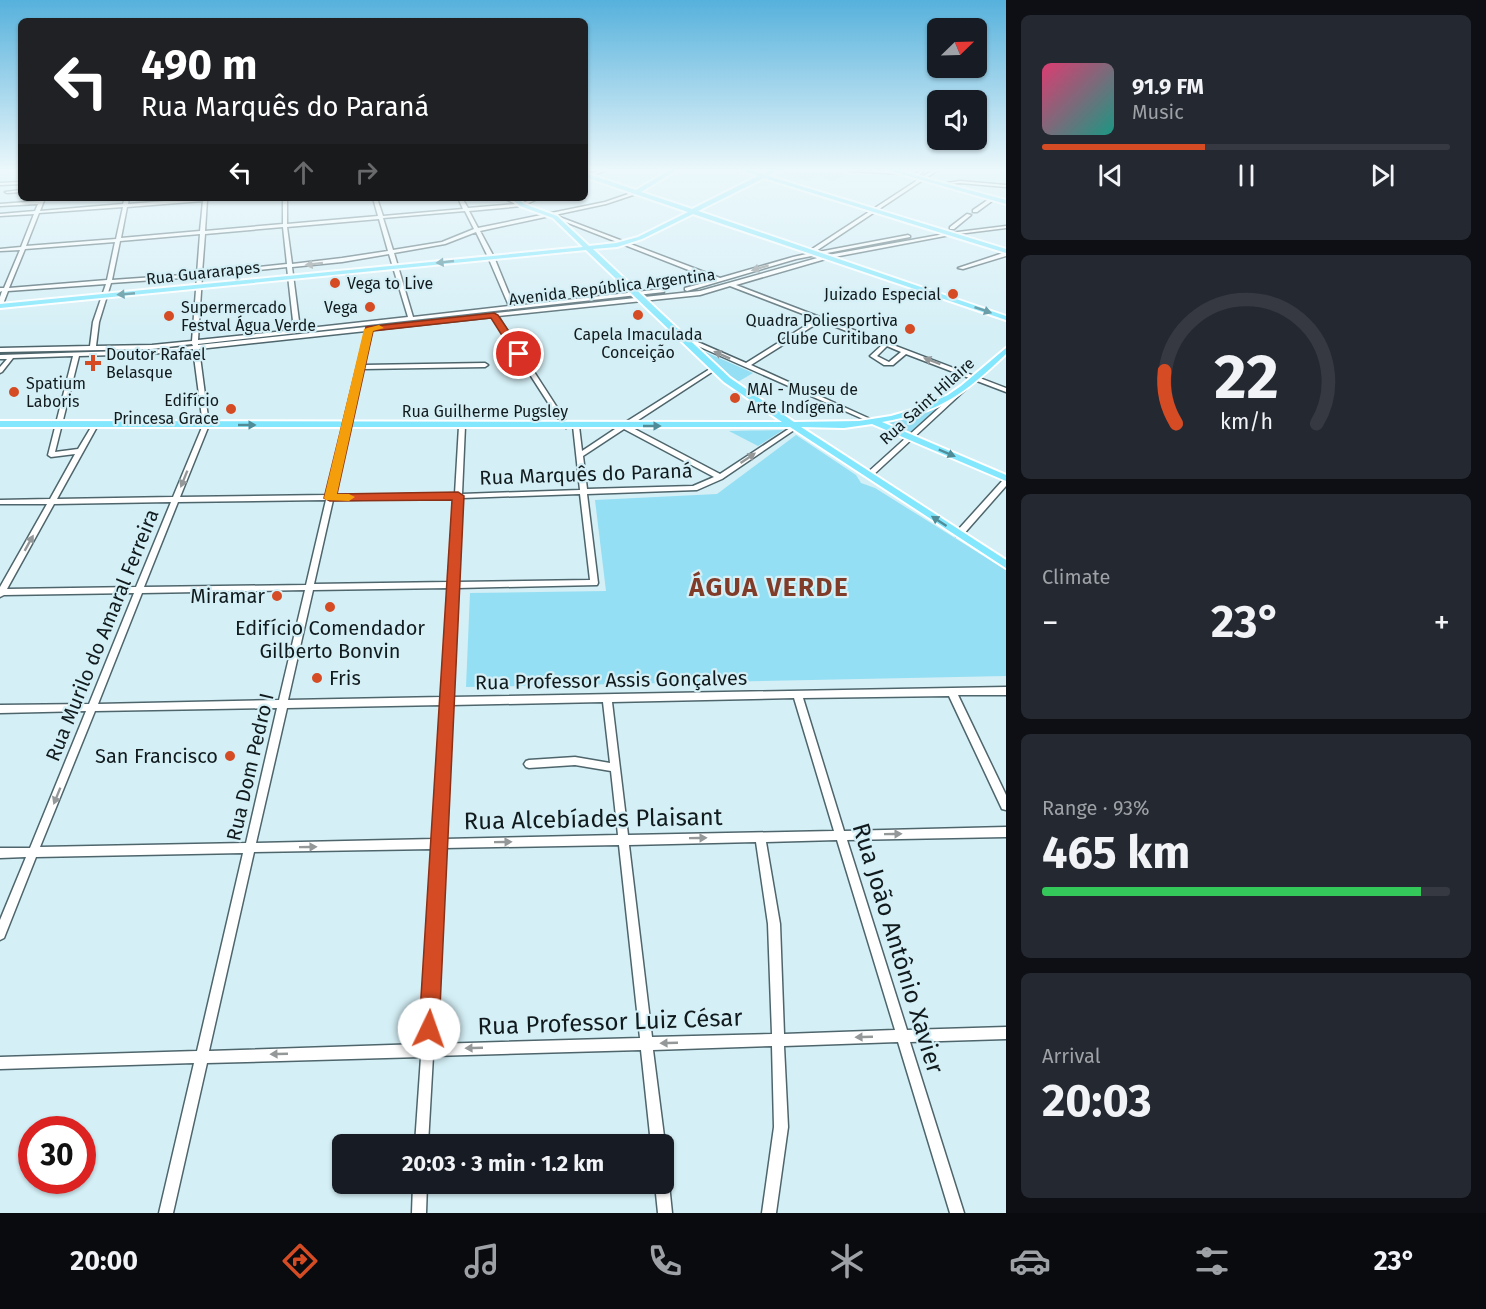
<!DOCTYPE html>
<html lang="en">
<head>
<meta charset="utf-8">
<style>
	:root { --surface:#171b24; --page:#242831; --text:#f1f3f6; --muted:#9ea1a6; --line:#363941; --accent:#d54c24 }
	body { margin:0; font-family:"Fira Sans",sans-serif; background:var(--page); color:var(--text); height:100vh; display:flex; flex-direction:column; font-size:22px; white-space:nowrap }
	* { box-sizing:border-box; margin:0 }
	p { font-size:20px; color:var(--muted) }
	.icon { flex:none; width:33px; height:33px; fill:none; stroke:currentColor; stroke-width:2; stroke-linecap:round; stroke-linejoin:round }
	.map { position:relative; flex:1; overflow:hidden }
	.panel { display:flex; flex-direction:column; gap:15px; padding:15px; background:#0d0f14; width:480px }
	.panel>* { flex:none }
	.top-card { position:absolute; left:18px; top:18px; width:570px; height:183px; border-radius:9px; box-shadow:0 2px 4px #0004; background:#202124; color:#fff; overflow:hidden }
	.needle { width:39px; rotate:67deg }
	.fabs { position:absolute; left:927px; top:18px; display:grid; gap:12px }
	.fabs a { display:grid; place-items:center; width:60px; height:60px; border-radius:9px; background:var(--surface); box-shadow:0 2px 4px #0004; font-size:30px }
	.speed { position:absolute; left:18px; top:1116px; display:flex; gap:12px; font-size:30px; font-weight:700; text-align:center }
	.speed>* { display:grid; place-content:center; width:78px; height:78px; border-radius:50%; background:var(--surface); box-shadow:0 2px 4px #0004; line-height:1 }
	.speed .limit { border:9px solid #d22; background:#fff; color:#111 }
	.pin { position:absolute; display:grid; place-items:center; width:51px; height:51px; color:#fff; margin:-26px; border:3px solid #fff; border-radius:50%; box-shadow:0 2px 6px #0007 }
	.me { position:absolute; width:66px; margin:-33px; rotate:3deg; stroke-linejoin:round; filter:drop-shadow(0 0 4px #0008) }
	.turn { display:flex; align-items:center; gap:21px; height:126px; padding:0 24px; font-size:27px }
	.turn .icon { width:78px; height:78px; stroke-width:2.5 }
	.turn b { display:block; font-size:42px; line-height:51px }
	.lanes { display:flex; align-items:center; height:57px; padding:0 24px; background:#0003; justify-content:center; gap:30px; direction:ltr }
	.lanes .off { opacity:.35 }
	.big { font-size:45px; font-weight:700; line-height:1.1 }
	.panel .widget { flex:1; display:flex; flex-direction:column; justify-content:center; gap:9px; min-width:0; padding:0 21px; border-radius:9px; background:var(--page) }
	.panel .dial { align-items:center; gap:0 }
	.dial svg { height:156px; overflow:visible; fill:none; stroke:var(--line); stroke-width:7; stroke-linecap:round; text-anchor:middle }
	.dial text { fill:var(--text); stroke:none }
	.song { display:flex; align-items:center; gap:18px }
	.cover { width:72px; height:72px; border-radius:9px; background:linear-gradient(135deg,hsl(340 70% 55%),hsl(170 70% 35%)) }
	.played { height:6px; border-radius:3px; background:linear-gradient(90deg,var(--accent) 40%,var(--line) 40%) }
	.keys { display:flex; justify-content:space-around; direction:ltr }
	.heat { display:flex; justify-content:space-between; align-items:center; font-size:33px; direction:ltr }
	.charge { height:9px; border-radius:4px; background:linear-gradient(90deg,#34c759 93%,var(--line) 0) }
	.trip { position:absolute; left:332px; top:1134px; width:342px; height:60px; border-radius:9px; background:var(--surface); box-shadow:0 2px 4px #0004; font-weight:700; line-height:60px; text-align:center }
	.dock { display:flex; height:96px; justify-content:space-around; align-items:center; background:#090b0e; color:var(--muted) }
	.dock .icon { width:42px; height:42px }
	.dock .active { color:var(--accent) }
	.dock b { font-size:27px; color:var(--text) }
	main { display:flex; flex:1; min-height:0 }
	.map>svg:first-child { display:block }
</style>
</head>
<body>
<main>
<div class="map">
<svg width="1006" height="1213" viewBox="0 0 1006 1213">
	<rect width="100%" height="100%" fill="#d4eff6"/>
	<path fill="#c1e5ef" d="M786,170l56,1 1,5 -10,5 -16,-4 -9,4 -28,-9z"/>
	<path fill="#94dff3" d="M694,347l59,26 -17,10z
		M940,406l-30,27 -24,-10 29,-7z
		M783,430l-25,16 -29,-15z
		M796,435l60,40 5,8 14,5 131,82v106l-540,11 4,-94 136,-2 -11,-91 122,-6z"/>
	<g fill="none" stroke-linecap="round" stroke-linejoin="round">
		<g stroke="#4e656c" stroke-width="3">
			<path id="minor" d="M601,170h5l-21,9v-3z
				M848,170l55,2 2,1 -2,1 -53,-3z
				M922,170l1,2 -4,3 -4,-1z
				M933,170h5l-125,83 95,-18 2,1v1l-114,22 -109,32 -2,-1v-2l29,-8 -161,-63 4,-1 163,62 73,-21 18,-4 -2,-1v-1z
				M960,181l46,4v2l-46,-4 -11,1 -2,-1z
				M21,182v2l-21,1v-2z
				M21,190v2l-14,1 -2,-1z
				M637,191l2,1v1l-33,11 -126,27 14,26 20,49 148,-17 2,1v2l-466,52v1l502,-54 128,-36 122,-22 56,-7v2l-56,7 -121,23 -93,27 270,103v4l-100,-38 -13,11h-9l-14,-9 12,-11 -61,-24 -70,44 126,57 -3,2 -2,-1 -192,-85v-2h4l62,27 70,-44 -86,-33 -30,9 -202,21 71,110 -3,2 -3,-2 -70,-109 -121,13 -8,35 121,-2 3,2 -3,2 -122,2 -29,126 121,-1 4,-68 3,-2 3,2 -3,68 118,-4 -7,-64 1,-1 2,-1 3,2 3,25 39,-26 92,-58 3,2 -1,1 -86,56 91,48 73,-48h4v2l-75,51 -25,11 -110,4 11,89 -1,2 -140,3 -6,109 555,-10v8h-48l48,100v15l-4,-1 -53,-113 -146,2 41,133 162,-4v10l-159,3 60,190 99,-3v12l-96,3 54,171h-14l-52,-171 -114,4 4,81 -12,86h-14l12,-86 -2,-81 -119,4 12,94 -2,4v-4h-12l-10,-94 -208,6 -5,88h-13l6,-87 -214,6 -34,150h-14l35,-150 -194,6v-12l197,-6 46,-198 -207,4 -32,81 -4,2v-20l26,-63 -26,1v-10h30l56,-137 -86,2v-8l89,-1 45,-111 -130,2 -4,2v-10l47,-83h-47v-4l50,-1 25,-45 -24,3 -3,-2 25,-99 -60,2 -11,14 -2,1v-6l7,-8h-7v-4l152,-5 41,-4 -1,-2 -40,5 -152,3v-4l90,-2 3,-24 13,-38 -98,7 -5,13 -3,2v-9l2,-6 -2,1v-4h4l16,-38 -20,1v-2l21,-2 13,-33 -34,2v-2l35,-3 3,-7 -38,2v-2l40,-3 1,-3h4l-5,13 83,-7 2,-6h4l-1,6 75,-6h19l-15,2 -2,31 78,-7v-26h4v26l91,-8 -5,-18h4l6,18 80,-7 -5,-11h4l6,10 48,-4 -13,-6h6l12,6 13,-6h6l-18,8 -53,5 9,17 127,-26zM203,201l-3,30 -79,7 6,-31zM123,207l-7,32 -90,7 13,-33zM465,211l9,18 -32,13 -49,8 -10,-32zM379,219l9,32 -46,7 -50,6 -5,-37zM283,227l4,37 -85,9 3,-39zM476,232l12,25 21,49 -96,11 -19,-64 51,-9zM200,234l-3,40 -85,6 8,-39zM115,242l-8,38 -98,8 16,-39zM389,254l19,63 -108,12 -8,-62 50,-5zM287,267l7,63 -96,10 4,-64zM197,277l-5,64 -40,4 -56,1 3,-24 12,-39zM366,331l-39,164 -147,2 29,-72 -10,-76zM887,346l14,6 -12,10 -12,-6zM193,349l10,76 -30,72 -116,2 41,-74 -3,-2 -2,1 -15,25 -23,3 24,-96 73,-2zM624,429l90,48 -21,9 -106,3 -4,-33zM580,494l10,86 -133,2 5,-84zM454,498l-5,84 -135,2 19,-84zM326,500l-20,85 -162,2 34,-85zM171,502l-35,85 -129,2 47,-85zM449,588l-7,109 -154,3 25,-110zM305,590l-26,110 -181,4 44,-111zM794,698l40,133 -206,4 -16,-133zM603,702l7,61 -35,-6 -46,3 -3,1 -2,3 2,3 3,1 46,-3 36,6 7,64 -174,4 7,-134zM442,705l-8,134 -178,4 31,-135zM277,708l-31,135 -206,4 55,-136zM837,840l58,190 -111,4 -4,-110 -14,-82zM756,842l12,82 4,110 -120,3 -23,-192zM619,845l21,193 -206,6 10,-196zM433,849l-12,195 -212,7 45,-199z
				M992,197l4,1 -19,14h-4v-2z
				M967,214l4,1 -17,14h-4v-2z
				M1006,252v4l-43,13 -5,-1z
				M963,387l3,2 -1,1 -94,87h-4v-4l94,-85z
				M1003,480h3v6l-44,50h-6l-1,-2 1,-2z
				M663,1178l4,1 2,5 3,29h-14l-3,-29h8z
				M413,1184h14l-1,29h-14z"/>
		</g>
		<g stroke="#fff" stroke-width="4">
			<path id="major" d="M670,170h7l-36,22 51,17 66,-33 -17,-6h8l14,4 8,-4h7l-10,6 238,73v4l-242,-75 -66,33 308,105v4l-313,-106 -51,25 -25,8 -24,2 137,129 64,44 65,-1 32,-5 28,-8 29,-13 13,-9 45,-38v6c-42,40 -65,58 -124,68l124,53v6l-134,-57 -28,4 -43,-1 205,133v8l-216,-141h-790v-6l782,1 -58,-40 -138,-132 -586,58v-4l583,-57 -30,-29 -33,-12 -9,-8h6l7,6 33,12 32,30 27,-3 22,-6 50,-25 -103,-35v-4l51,17z
				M887,170h8l111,30v4z"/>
		</g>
		<use href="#minor" fill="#fff" fill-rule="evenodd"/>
		<use href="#major" fill="#83e8fd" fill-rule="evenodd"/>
	</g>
	<defs><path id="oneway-solid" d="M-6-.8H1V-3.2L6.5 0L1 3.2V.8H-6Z" transform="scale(1.5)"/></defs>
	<g fill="#508c98">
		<use href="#oneway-solid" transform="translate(445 262) rotate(174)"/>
		<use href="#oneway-solid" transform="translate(126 294) rotate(175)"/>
		<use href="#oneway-solid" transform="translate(983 310) rotate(19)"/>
		<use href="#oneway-solid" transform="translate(247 425)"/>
		<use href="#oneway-solid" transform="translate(652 426)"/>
		<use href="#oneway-solid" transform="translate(947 453) rotate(23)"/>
		<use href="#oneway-solid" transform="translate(939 521) rotate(-147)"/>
	</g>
	<g fill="#949899">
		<use href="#oneway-solid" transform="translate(314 264) rotate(173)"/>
		<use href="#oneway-solid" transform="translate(760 268) rotate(163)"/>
		<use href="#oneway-solid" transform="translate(722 355) rotate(-156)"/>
		<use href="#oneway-solid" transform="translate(932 361) rotate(-159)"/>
		<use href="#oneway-solid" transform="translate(748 458) rotate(-34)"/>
		<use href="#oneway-solid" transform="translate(184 479) rotate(112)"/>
		<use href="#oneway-solid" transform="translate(29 543) rotate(-61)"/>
		<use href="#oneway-solid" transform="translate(57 796) rotate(112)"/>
		<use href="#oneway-solid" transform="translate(893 834) rotate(-1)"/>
		<use href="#oneway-solid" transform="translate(698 838) rotate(-1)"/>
		<use href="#oneway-solid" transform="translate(503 842) rotate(-1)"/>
		<use href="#oneway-solid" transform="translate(308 847) rotate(-1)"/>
		<use href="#oneway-solid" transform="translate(864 1037) rotate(178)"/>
		<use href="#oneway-solid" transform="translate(669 1043) rotate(178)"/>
		<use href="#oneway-solid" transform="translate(474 1048) rotate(178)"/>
		<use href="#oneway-solid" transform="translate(279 1054) rotate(178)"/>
	</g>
	<linearGradient id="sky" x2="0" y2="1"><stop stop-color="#56b1dc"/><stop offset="0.5" stop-color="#ecf8fb"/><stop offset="1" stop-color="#ecf8fb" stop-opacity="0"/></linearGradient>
	<rect width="1006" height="340" fill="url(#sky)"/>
	<path fill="#d54c24" stroke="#8a3117" stroke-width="1.5" d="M494,313l4,2 26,39 -2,2h-7l-24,-38 -118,13 -36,163 121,-2 6,4 -25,533 -3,7 -7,3 -7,-3 -3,-7 33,-529 -122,1 -6,-3 42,-171z"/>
	<path fill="#f59e0b" d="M379,325l5,3 -11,3 -36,163h12l6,3 -6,4 -23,-1 -2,-2 40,-169z"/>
	<g fill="#d54c24" stroke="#d4eff6" stroke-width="2">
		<circle cx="335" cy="283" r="6"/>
		<circle cx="953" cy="294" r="6"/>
		<circle cx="370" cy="307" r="6"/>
		<circle cx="638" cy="315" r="6"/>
		<circle cx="169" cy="316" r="6"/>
		<circle cx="910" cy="329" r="6"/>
		<path d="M90 354h6v6h6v6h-6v6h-6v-6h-6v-6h6z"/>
		<circle cx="14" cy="392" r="6"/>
		<circle cx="735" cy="398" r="6"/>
		<circle cx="231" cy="409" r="6"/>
		<circle cx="277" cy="596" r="6"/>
		<circle cx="330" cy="607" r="6"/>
		<circle cx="317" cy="678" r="6"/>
		<circle cx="230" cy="756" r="6"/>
	</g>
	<g text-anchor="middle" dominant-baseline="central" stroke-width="4.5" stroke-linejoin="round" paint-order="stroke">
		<g font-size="16" fill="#111b1d" stroke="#d4eff6">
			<text transform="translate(203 273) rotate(-6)">Rua Guararapes</text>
			<text transform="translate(612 287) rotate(-7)">Avenida República Argentina</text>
			<text transform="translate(927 401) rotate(-42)">Rua Saint Hilaire</text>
			<text x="485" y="411">Rua Guilherme Pugsley</text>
		</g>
		<g font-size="16" fill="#111b1d" stroke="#d4eff6" text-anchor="start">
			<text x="347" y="283">Vega to Live</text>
			<text x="941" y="294" text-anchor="end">Juizado Especial</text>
			<text x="181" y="307">Supermercado<tspan x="181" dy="18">Festval Água Verde</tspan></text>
			<text x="358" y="307" text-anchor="end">Vega</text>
			<text x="898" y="320" text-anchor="end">Quadra Poliesportiva<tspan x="898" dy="18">Clube Curitibano</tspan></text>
			<text x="638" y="334" text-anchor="middle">Capela Imaculada<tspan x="638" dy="18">Conceição</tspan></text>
			<text x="106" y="354">Doutor Rafael<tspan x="106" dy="18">Belasque</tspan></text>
			<text x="26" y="383">Spatium<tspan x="26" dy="18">Laboris</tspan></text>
			<text x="747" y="389">MAI - Museu de<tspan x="747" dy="18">Arte Indígena</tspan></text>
			<text x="219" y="400" text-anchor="end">Edifício<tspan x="219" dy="18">Princesa Grace</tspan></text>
		</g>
		<g font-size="20" fill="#111b1d" stroke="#d4eff6">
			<text transform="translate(586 474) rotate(-2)">Rua Marquês do Paraná</text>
			<text transform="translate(102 635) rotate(-68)">Rua Murilo do Amaral Ferreira</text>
			<text transform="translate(611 680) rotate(-1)">Rua Professor Assis Gonçalves</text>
			<text transform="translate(250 767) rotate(-77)">Rua Dom Pedro I</text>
		</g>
		<g font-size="20" fill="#111b1d" stroke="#d4eff6" text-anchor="end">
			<text x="265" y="596">Miramar</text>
			<text x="330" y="628" text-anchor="middle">Edifício Comendador<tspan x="330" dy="23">Gilberto Bonvin</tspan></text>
			<text x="329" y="678" text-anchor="start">Fris</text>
			<text x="218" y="756">San Francisco</text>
		</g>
		<g font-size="24" fill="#111b1d" stroke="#d4eff6">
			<text transform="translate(593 819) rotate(-1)">Rua Alcebíades Plaisant</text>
			<text transform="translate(898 948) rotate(73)">Rua João Antônio Xavier</text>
			<text transform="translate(610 1022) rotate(-2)">Rua Professor Luiz César</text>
		</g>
		<g font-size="26" font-weight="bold" letter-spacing="1.5" fill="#813c29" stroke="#d4eff6">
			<text x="769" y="587">ÁGUA VERDE</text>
		</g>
	</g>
</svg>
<div class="fabs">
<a><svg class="needle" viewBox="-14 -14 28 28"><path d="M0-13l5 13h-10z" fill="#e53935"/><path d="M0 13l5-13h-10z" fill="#9ea1a6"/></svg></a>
<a><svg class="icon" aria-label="sound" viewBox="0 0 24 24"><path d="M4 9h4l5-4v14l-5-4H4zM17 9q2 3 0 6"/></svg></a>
</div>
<div class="speed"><div class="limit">30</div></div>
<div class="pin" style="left:519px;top:354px;background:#d93025"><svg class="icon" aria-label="arrive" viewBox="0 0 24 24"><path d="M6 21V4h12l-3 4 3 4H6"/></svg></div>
<svg class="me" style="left:429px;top:1029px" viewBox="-20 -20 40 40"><circle r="19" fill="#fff"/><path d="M0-13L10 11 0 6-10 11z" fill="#d54c24"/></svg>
<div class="trip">20:03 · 3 min · 1.2 km</div>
<div class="top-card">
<div class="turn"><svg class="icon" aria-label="left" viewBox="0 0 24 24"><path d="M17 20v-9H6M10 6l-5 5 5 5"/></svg><div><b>490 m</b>Rua Marquês do Paraná</div></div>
<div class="lanes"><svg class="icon" aria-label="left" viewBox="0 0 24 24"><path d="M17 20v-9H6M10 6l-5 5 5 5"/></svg><svg class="icon off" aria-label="ahead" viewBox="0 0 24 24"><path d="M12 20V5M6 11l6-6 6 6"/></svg><svg class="icon off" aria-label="right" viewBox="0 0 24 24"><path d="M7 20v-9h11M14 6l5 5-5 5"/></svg></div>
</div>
</div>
<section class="panel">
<div class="widget">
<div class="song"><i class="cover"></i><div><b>91.9 FM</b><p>Music</p></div></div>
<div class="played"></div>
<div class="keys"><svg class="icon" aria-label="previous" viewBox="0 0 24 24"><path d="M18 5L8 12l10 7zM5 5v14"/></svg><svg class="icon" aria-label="pause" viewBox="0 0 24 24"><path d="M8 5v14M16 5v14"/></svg><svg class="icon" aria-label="next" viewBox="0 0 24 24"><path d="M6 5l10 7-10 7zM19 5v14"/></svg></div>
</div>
<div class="widget dial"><svg viewBox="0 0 100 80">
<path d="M14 69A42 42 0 1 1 86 69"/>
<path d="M14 69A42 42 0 0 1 8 42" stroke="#d54c24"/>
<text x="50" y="56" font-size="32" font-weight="700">22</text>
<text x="50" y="72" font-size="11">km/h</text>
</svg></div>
<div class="widget"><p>Climate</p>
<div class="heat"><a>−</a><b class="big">23°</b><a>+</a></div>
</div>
<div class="widget"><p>Range · 93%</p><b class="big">465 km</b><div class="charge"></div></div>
<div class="widget"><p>Arrival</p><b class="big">20:03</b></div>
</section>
</main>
<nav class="dock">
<b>20:00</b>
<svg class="icon active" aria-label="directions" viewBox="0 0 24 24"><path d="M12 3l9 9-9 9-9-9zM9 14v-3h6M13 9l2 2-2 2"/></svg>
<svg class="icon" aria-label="music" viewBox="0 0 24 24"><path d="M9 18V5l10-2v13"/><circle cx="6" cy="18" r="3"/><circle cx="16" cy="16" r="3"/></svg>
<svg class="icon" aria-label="phone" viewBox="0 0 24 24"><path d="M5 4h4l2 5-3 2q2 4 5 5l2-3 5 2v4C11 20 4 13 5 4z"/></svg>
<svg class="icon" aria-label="climate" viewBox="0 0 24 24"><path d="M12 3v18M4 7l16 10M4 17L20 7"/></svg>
<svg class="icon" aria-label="car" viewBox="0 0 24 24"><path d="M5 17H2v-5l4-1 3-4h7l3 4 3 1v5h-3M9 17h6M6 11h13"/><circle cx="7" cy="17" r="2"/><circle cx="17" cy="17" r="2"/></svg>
<svg class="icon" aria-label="filters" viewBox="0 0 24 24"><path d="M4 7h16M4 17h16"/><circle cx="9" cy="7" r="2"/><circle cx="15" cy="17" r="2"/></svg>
<b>23°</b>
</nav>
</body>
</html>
